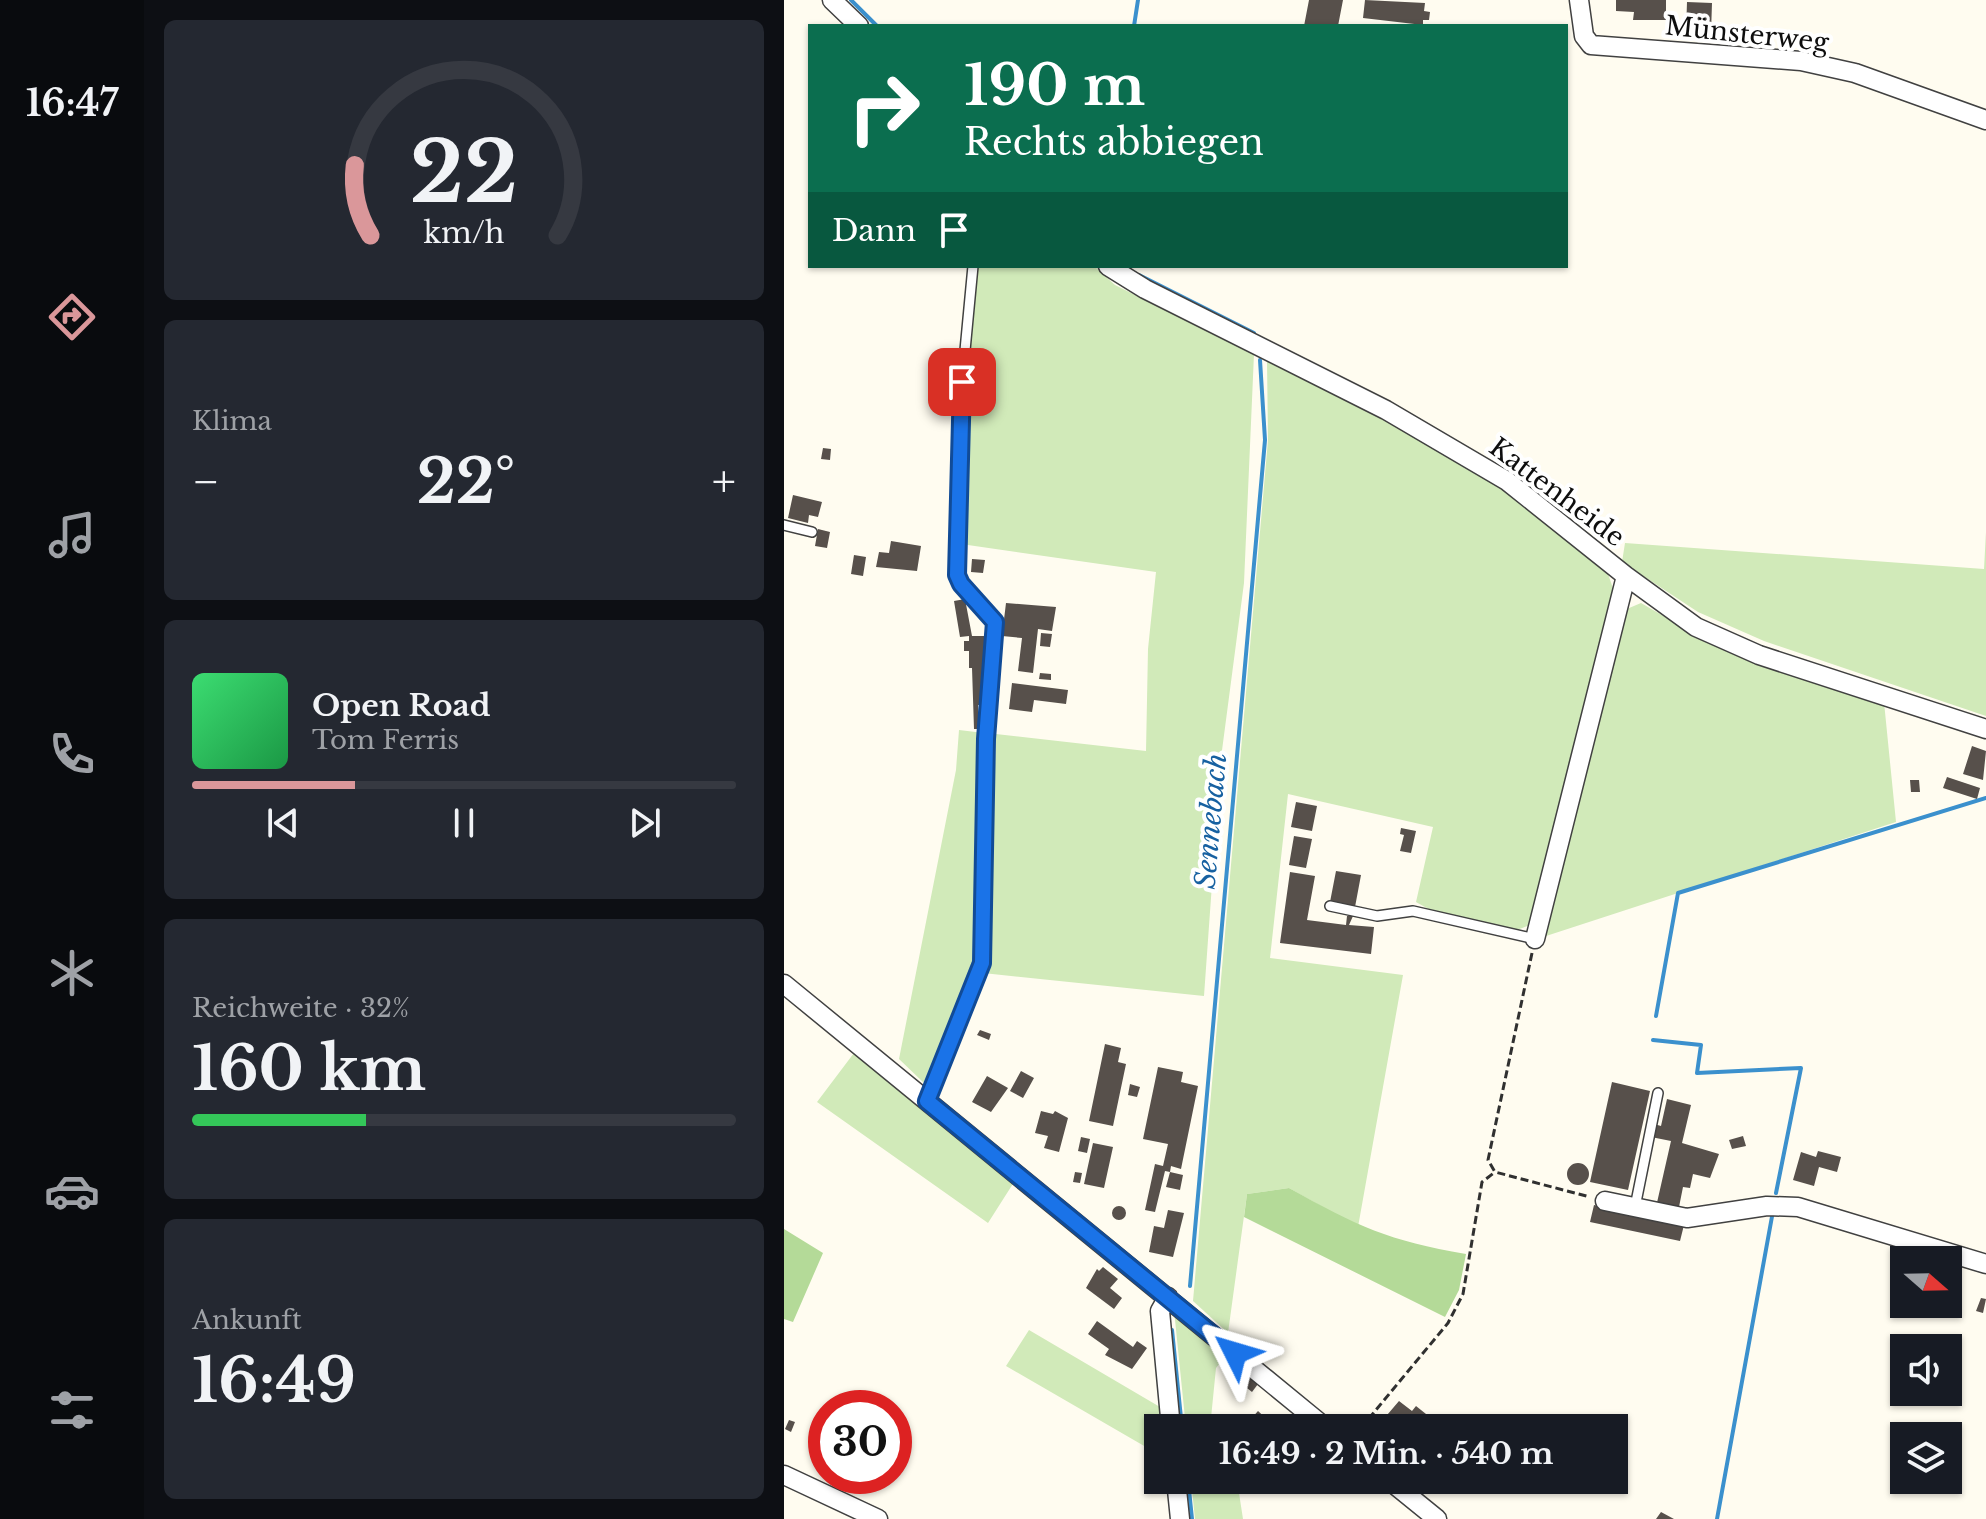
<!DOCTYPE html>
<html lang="de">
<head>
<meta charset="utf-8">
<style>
	:root { --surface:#171b24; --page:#242831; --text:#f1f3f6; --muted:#9ea1a6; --line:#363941; --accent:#da979a }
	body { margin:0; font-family:"Libre Baskerville",serif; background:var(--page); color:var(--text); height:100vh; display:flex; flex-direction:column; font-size:30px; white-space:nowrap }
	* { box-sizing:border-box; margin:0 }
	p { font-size:26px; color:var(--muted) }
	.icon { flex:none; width:44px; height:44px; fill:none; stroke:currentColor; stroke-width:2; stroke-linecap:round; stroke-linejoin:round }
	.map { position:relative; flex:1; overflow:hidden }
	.side { display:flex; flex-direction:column; gap:20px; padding:20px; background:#0d0f14; width:640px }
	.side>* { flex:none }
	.guide { position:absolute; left:24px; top:24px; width:760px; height:244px; border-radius:0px; box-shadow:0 2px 6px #0004; background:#0b6e4f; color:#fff; overflow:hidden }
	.needle { width:52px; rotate:110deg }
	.buttons { position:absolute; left:1106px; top:1246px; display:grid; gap:16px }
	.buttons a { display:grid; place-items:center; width:72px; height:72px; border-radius:0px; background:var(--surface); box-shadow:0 2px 6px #0004; font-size:40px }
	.speed { position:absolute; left:24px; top:1390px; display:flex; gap:16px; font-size:40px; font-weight:700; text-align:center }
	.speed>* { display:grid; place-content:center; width:104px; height:104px; border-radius:50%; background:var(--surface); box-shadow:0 2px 6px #0004; line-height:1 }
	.speed .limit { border:12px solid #d22; background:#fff; color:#111 }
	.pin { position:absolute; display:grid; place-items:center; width:68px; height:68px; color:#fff; margin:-34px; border-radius:16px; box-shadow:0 4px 12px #0006 }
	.me { position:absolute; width:88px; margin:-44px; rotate:310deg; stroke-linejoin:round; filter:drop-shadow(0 0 6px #0008) }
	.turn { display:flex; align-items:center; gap:28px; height:168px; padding:0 24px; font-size:36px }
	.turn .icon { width:104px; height:104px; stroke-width:2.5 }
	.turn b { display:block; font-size:56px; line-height:68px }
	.then { display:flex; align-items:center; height:76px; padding:0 24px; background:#0003; gap:16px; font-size:30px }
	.big { font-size:60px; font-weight:700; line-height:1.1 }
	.side .card { flex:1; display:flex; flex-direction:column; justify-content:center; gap:12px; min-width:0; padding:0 28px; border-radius:12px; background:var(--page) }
	.side .dial { align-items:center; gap:0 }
	.dial svg { height:208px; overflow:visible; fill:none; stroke:var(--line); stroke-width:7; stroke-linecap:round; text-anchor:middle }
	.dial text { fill:var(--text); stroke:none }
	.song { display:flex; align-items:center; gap:24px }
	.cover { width:96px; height:96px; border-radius:12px; background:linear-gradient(135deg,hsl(140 70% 55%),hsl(140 70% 35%)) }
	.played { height:8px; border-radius:4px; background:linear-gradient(90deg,var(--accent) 30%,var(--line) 30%) }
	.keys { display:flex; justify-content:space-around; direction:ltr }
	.heat { display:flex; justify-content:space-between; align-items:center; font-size:44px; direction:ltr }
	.charge { height:12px; border-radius:6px; background:linear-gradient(90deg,#34c759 32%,var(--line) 0) }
	.trip { position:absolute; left:360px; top:1414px; width:484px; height:80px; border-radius:0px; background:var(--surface); box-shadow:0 2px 6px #0004; font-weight:700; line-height:80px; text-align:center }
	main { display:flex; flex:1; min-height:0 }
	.menu { display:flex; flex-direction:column; width:144px; justify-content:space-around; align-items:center; background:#090b0e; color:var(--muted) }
	.menu .icon { width:56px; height:56px }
	.menu .selected { color:var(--accent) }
	.menu b { font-size:36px; color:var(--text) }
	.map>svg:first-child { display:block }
</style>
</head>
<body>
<main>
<nav class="menu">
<b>16:47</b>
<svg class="icon selected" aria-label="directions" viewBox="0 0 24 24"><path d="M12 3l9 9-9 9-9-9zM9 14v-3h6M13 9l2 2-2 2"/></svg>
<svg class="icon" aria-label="music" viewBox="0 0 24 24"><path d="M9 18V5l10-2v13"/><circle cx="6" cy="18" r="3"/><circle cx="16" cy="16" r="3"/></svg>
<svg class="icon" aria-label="phone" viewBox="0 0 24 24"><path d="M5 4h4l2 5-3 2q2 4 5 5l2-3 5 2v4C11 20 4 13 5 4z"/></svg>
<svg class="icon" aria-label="climate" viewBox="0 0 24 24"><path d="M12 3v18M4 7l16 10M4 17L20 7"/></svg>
<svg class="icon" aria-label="car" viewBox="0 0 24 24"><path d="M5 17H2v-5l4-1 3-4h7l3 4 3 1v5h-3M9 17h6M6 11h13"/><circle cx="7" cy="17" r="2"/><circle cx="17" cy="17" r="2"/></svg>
<svg class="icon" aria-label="filters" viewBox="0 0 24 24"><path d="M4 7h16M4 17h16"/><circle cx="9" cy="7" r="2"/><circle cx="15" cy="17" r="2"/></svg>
</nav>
<section class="side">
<div class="card dial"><svg viewBox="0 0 100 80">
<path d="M14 69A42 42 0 1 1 86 69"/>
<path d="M14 69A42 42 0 0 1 8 42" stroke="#da979a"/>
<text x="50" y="56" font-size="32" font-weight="700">22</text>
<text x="50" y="72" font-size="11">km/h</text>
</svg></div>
<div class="card"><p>Klima</p>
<div class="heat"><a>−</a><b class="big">22°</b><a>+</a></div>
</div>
<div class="card">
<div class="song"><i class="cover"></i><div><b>Open Road</b><p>Tom Ferris</p></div></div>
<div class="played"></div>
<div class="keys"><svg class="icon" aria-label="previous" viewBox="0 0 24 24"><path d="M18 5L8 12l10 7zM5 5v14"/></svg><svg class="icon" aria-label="pause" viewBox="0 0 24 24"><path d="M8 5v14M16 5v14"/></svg><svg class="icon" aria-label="next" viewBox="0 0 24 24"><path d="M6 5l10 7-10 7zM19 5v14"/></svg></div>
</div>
<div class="card"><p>Reichweite · 32%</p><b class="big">160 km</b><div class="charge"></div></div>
<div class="card"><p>Ankunft</p><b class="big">16:49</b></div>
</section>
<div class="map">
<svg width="1202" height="1519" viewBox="0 0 1202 1519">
	<rect width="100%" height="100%" fill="#fffcf0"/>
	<path fill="#d1eab9" d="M194,266h116l21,19 139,69 -10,229 -23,175 -17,238 -221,-23 5,-13 8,-226 150,17 2,-102 8,-77 -195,-28 6,-164z
		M483,361l138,69 98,58 104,83 9,26 -86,328 -13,5 -85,-19 -16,-9 17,-75 -145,-33 -18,164 133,17 -45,252 -69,-39 -42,6 -19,139 -35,-32 75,-861z
		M1202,532v184l-222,-75 -66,-29 -76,-50 3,-19 359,26z
		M857,603l66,38 177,61 12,120 -353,115 79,-326z
		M175,730l25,3 -5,230 -49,120 -5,1 -26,-25 57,-289z
		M73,1049l159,130 -28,44 -171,-121z
		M390,1310l53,44 -11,14 -6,60h-24z
		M245,1330l131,77 4,21h-6v26l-152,-88z
		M407,1480h46l6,39h-48z"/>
	<path fill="#b4da98" d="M505,1188c68,38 100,53 177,66l-7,36 -14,27 -201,-100 3,-23z
		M0,1229l39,24 -30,69 -9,-3z"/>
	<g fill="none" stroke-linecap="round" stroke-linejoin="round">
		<path stroke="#3b90cd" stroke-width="4" d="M67,0l26,26
			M350,26l4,-26
			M355,275l115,58
			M872,1016l22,-123 308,-95
			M869,1040l48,5 -4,28 104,-5 -25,125
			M406,1286l75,-846 -5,-80
			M388,1330l10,98
			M404,1480l4,39
			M933,1519l56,-308"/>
	</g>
	<path fill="#57504b" d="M525,0h34l-5,26h-34z
		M581,0l60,3 -1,8 6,1 -1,8h-6v5l-60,-7z
		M832,0h50v20h-33l1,-8 -18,-1z
		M903,2l25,1 -1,30 -25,-1z
		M39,448l8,1 -1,11 -9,-1z
		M9,495l29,7 -4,15 -9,-2 -1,8 -20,-5z
		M34,529l12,3 -3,16 -12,-2z
		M107,541l30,5 -4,25 -41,-4 3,-15 10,1z
		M70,555l12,2 -3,19 -12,-2z
		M188,559l13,1 -2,13 -12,-1z
		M181,599l7,37h13l1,69h-8l2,24h-6l-2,-61h-3v-17h-5v-10h5v-5l-9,1 -6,-36z
		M222,603l50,4 -4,24 -14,-2 -5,44 -15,-2 4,-33 -20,-2z
		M257,633l11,1 -2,13 -10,-1z
		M256,673l11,1v6l-12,-1z
		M228,683l56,7 -2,14 -32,-4 -2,12 -23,-3z
		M1188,746l14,5 -3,29 -20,-6z
		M1163,777l33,11 -3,11 -34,-11z
		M1126,780h9l1,12h-9z
		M512,802l21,4 -5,25 -21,-4z
		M617,828l15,3 -5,22 -11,-2 4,-16 -4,-1z
		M510,836l18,3 -6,29 -17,-3z
		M552,871l25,4 -6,32 -25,-5z
		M506,872l25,4 -8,44 39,5 1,-9h6l-4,9 25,2 -3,27 -91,-11z
		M196,1030l11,4 -2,6 -12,-5z
		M321,1044l16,4 -3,14 8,2 -13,62 -24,-5z
		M374,1067l25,5 -2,10 17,4 -17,83 -10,-3 -1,6 -5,-1 -10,41 -10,-2 10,-46 8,2 5,-22 -25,-5z
		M237,1071l13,7 -11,20 -13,-7z
		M203,1076l21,12 -17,24 -19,-10z
		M828,1082l38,9 -22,99 -38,-8z
		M346,1084l10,3 -3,10 -9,-2z
		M883,1099l24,6 -9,38 37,11 -9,24 -17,-4 -3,14 -7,-1 -5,25 -22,-5 15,-66 -20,-4 3,-13 7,2z
		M257,1111l12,3 2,-3 13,7 -9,34 -15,-4 4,-12 -13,-3z
		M959,1136l3,10 -14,3 -3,-9z
		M297,1137l9,2 -3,14 -9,-2z
		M309,1143l20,4 -9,41 -20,-4z
		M1034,1151l23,6 -4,15 -18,-5 -5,19 -21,-6 8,-28 15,5z
		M783 1174a11 11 0 1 1 22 0a11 11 0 1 1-22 0Z
		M291,1172l7,1 -2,10 -7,-1z
		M386,1172l13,3 -3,15 -14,-3z
		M810,1205l90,20 -4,16 -90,-19z
		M328 1213a7 7 0 1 1 14 0a7 7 0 1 1-14 0Z
		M384,1210l16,3 -11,44 -24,-5 5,-26 10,2z
		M319,1267l15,12 -8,9 12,10 -8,11 -28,-21 11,-19 2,2z
		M1197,1298l5,1 -3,14 -7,-2z
		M313,1321l36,26 4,-6 10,7 -15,21 -27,-14 4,-6 -21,-15z
		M448,1365l9,7 -7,8 -8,-8z
		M464,1376l10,8 -6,8 -10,-8z
		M615,1401l13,10 4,-5 10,8 -11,14 -10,-6 -5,6h-24z
		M474,1411l15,14 -3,3h-27z
		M5,1420l6,2 -4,10 -6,-3z
		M38,1420l4,2v21l-12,-6z
		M638,1480h24l2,2 -12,9z
		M877,1512l13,7h-18z"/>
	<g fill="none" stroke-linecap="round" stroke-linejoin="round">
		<g stroke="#414141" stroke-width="12">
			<path id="lane" d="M0,525l28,7
				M546,906l47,10 36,-5 122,28
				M143,1101l55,-138 4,-224 9,-117 -34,-38 -6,-23 7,-179 11,-116
				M851,1207l23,-114"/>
		</g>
		<g stroke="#414141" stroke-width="21">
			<path id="street" d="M48,0l27,26
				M795,0l5,36 7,9 210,16 54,12 131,47
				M324,266l37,23 241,121 121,71 119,95 70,51 63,28 227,74
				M751,939l91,-363
				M0,984l542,444
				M821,1201l82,17 80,-12 31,1 188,57
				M384,1297l-8,14 11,117
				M0,1475l94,44
				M392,1480l4,39
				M605,1480l48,39"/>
		</g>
		<path stroke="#303030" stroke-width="3" stroke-dasharray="8 4" stroke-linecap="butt" d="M748,953l-44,207 7,12 95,25
			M577,1428l87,-105 15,-29 19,-112 13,-10"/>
		<use href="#lane" stroke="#fff" stroke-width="9"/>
		<use href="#street" stroke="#fff" stroke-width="18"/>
	</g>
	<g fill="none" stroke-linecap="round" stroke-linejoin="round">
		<g stroke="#114b97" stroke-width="20">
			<path id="route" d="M178,382l-5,193 4,9 34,38 -9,117 -4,224 -55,138 308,252"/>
		</g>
		<use href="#route" stroke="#1a73e8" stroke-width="14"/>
	</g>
	<g text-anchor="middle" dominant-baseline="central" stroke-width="8" stroke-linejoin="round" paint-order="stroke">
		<g font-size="26" fill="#0e0e0e" stroke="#fff">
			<text transform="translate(963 34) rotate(6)">Münsterweg</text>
			<text transform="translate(773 492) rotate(37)">Kattenheide</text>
		</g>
		<g font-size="28" font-style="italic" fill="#1761a1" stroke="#fff">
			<text transform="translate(427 821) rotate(-85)">Sennebach</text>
		</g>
	</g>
</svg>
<div class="buttons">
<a><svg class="needle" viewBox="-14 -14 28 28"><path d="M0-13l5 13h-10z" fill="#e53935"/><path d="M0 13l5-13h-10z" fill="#9ea1a6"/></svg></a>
<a><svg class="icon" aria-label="sound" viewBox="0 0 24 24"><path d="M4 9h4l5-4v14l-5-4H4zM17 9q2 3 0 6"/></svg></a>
<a><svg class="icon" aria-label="layers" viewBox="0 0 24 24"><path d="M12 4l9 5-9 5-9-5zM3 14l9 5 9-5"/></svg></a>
</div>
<div class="speed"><div class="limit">30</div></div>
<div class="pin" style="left:178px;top:382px;background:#d93025"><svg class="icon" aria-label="arrive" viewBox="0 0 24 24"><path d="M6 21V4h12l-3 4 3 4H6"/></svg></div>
<svg class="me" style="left:451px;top:1353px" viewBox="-20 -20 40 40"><path d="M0-17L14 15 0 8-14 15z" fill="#1a73e8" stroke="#fff" stroke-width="4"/></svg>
<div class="trip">16:49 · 2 Min. · 540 m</div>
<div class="guide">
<div class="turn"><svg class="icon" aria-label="right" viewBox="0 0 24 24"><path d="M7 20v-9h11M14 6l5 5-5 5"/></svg><div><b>190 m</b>Rechts abbiegen</div></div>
<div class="then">Dann<svg class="icon" aria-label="arrive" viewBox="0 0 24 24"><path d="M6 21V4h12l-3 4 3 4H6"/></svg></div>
</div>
</div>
</main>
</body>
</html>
